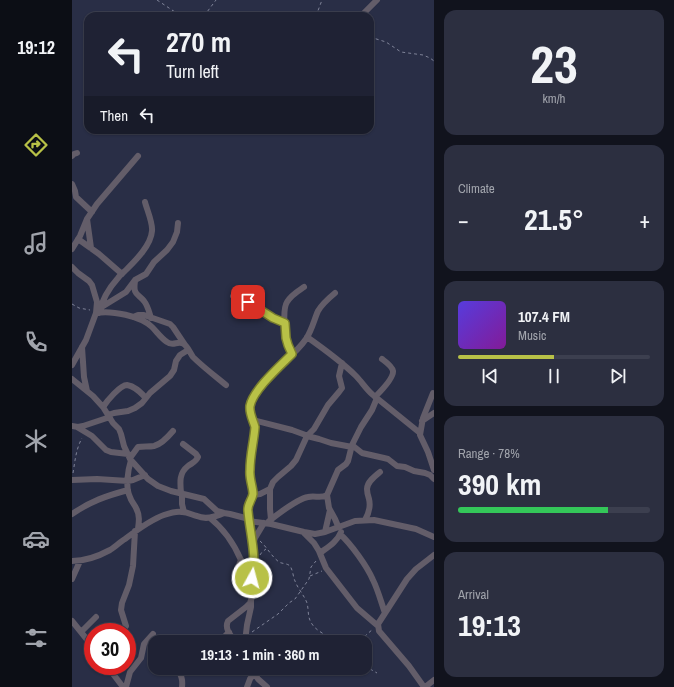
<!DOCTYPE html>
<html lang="en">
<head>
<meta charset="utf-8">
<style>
	:root { --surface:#1f2234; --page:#2c2f40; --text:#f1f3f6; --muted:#a1a4ac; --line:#3c3f4f; --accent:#b8c147 }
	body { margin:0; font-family:"Archivo Narrow",sans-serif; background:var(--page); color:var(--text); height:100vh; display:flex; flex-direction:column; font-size:15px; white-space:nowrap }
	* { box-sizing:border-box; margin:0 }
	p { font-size:13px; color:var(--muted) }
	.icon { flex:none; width:22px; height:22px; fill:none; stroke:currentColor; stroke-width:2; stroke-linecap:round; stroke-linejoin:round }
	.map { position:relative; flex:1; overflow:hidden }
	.side { display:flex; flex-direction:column; gap:10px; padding:10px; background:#11131d; width:240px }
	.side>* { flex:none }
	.guide { position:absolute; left:12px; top:12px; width:290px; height:122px; border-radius:12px; box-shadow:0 1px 3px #0004,0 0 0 1px var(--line); background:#1f2234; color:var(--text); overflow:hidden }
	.speed { position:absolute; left:12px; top:623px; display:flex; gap:8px; font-size:20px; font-weight:700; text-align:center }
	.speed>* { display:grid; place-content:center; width:52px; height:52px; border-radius:50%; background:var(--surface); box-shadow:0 1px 3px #0004,0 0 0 1px var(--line); line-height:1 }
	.speed .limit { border:6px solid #d22; background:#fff; color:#111 }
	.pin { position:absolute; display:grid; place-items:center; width:34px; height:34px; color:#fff; margin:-17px; border-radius:8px; box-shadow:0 2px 6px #0006 }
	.me { position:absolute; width:44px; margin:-22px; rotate:7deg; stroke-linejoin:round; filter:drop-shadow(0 0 3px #0008) }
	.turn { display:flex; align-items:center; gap:14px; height:84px; padding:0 16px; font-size:18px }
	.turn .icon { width:52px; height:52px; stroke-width:2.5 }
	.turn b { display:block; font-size:28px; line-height:34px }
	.then { display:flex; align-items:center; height:38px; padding:0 16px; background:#0003; gap:8px; font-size:15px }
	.big { font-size:30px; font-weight:800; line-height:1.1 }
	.side .card { flex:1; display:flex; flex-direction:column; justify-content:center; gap:6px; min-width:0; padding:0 14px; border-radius:12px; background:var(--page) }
	.side .dial { align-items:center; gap:0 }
	.dial b { font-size:52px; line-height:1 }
	.song { display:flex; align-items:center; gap:12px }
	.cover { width:48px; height:48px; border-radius:6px; background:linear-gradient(135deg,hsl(250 70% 55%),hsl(290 70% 35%)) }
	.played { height:4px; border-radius:2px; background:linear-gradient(90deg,var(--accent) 50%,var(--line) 50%) }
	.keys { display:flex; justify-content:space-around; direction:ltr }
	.heat { display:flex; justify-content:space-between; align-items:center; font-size:22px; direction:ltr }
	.charge { height:6px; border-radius:3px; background:linear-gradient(90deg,#34c759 78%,var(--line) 0) }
	.trip { position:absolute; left:76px; top:635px; width:224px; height:40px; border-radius:12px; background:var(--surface); box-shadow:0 1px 3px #0004,0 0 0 1px var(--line); font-weight:800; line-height:40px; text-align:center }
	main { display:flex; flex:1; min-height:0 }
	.dock { display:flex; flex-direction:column; width:72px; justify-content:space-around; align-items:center; background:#0c0e15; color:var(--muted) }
	.dock .icon { width:28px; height:28px }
	.dock .active { color:var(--accent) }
	.dock b { font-size:18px; color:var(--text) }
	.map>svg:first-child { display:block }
</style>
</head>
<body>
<main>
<nav class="dock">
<b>19:12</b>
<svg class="icon active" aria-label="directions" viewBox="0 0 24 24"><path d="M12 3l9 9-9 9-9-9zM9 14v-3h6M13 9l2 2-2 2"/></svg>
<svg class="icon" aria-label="music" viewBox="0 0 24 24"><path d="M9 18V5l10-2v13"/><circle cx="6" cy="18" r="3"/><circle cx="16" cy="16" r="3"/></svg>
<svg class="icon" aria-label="phone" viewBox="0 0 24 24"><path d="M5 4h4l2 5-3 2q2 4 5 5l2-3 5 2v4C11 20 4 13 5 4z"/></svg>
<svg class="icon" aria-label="climate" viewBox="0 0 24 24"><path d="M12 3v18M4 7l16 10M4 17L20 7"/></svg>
<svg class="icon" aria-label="car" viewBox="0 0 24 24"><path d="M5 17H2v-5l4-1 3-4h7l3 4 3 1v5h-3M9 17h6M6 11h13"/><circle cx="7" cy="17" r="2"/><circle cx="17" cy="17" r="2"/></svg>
<svg class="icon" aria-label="filters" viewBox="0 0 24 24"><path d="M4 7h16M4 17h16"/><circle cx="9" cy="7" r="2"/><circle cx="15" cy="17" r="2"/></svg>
</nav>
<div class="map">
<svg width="362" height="687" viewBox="0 0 362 687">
	<rect width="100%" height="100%" fill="#292e46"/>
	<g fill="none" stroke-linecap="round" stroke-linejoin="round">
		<path stroke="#7f8398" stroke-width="1" stroke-dasharray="3 3" stroke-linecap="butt" d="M85,0l24,16
			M132,16l12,-16
			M244,16l6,-16
			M298,37l16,5 15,10 22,3 7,3 4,3
			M0,304l7,4 11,2
			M1,473c2,-12 3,-24 9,-35
			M188,541c7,6 11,15 19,21 3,2 8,1 11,4 3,4 3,11 5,15 3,8 9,14 12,22 2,7 0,14 5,21 5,8 15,10 21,18
			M188,555l2,-3 4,-3
			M238,576l12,-5
			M180,632l26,-18 11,-11 6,-4 14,-20 2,-12 5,-6
			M290,642l3,-6 8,-7
			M293,666l12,7"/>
		<path stroke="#635d69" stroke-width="6" d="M289,16l16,-16
			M0,156l2,-2 3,-1
			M0,184l3,7 1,6 16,15
			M15,219l4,29
			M6,239l21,15 23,20
			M0,249l8,-13 7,-17 10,-15 41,-48
			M0,267l6,6 11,8 3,4 5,17 -1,11 -10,27 -14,25
			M63,281c-2,14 2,12 9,20 4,5 5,11 7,17
			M161,296l15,6 25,16 12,5
			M28,308l26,-16 9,-12 11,-6 8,-12 13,-12 6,-8 4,-10 1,-9
			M24,313c15,-3 45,3 56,14 5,5 9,11 15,15 6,5 11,-2 17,2 4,3 6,9 9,13 10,10 22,19 33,28
			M27,313c3,-13 10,-25 19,-35 2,-3 6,-6 9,-9 9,-9 24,-24 25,-38 1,-8 -5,-21 -7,-29
			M61,317l5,-2h6l26,9 3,3 12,18
			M235,337c17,12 34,24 49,39 6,6 10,13 17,19l47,38
			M10,347l2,30 3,14
			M220,355c-2,-3 -3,-6 -4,-9 -3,-9 -6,-36 -1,-44 4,-7 11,-11 17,-15
			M0,379l21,17 10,11 10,16 6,6 2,5 3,12 6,13 18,20 10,7 13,5 33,8 13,12 7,2 6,1 19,5
			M361,393l-10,25 -3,17 8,17 6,18
			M303,397c5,-5 19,-19 18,-26 -1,-5 -7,-9 -11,-12
			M31,407c4,-6 17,-22 24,-22 8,1 14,8 19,13
			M36,415l6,-2 14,-2 7,-3 7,-5 8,-10 20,-17 4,-6 2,-9 4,-6 8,-5
			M181,420l39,10 19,7 8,2 12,4 21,4
			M350,421l12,-8
			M0,426l6,1 5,-1 27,-9
			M5,427l15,9 14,14 5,2 17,2
			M280,445l10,8 22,5 4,1 9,7 8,1 9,4 11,2 5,2 4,4
			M58,458l8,-11c5,-1 11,0 16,-1 8,-2 14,-9 19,-15
			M59,460c-3,10 -6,27 -1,37 1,4 4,7 6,11 4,7 3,14 2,21
			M0,480l25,-1 31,2 5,-1 12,-5
			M109,493c-1,-11 -2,-20 7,-27 4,-3 8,-4 10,-9l-2,-3 -13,-10
			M110,493v11l2,8
			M181,495l7,-1 10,-5
			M255,495l2,13 6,11 3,7
			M0,514c19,-13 34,-18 56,-24
			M138,518c14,11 24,26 31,42 -6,11 3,20 11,28
			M199,520l-1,-11v-20l3,-7 5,-5 13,-11 5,-6 11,-24 7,-7 14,-24 11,-13 3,-4 -3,-12 3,-13
			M293,520c4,-7 6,-13 4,-21 -1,-3 -2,-7 -2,-10 0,-7 8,-13 13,-17
			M177,521l22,3 33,8 11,2 10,-2 30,-11 19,-1 42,9 18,8
			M197,521c9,-7 28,-22 39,-24 7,-2 13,2 19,-2l11,-25 8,-6 2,-3 4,-16 9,-18 11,-17 5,-12
			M231,532l11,11 5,8 7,17 31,40 21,18
			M253,532l5,-22
			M268,534c11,10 27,32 33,46 5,10 8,22 12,33
			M181,544l2,-6 9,-15
			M248,553c8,-6 17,-11 21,-21
			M0,561c13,0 27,-5 38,-11 5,-3 10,-8 15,-11 12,-9 25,-19 39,-24 6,-2 13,-4 18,-3 6,0 10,3 15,4 9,4 18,1 27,-3
			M0,579l8,-18
			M0,621l21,26
			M9,632l15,-15
			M49,632l5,-6 -5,-16 1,-7 7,-18 4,-19 2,-35
			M147,642l10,-10
			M164,642c-5,-6 -12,-13 -8,-21l18,-14 4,-4 2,-6v-13l2,-14 1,-10 -7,-50 4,-14 1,-4 -4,-21 6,-44c-2,-7 -7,-16 -4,-24 9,-26 40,-42 55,-64 6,-9 8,-19 12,-28 4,-7 11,-13 17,-18
			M173,642l2,-17 4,-18v-7
			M55,649l2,5 -2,8
			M35,666l16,21
			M105,668c4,7 6,11 5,19
			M179,668l7,11 9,8
			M54,687l4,-15 11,-14 3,-14 9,-10
			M175,687l3,-8 4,-6
			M352,687l-15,-21 -30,-35 -1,-7 29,-45 9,-10 18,-14
			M353,687l9,-7"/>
	</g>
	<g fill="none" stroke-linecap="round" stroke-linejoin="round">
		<g stroke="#787d2e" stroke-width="10">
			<path id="route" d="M176,302l25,16 12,5 1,15 2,7 4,9c-12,12 -39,36 -42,52 -1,7 3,14 5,21 -1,14 -5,28 -5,43 -1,8 3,17 3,24 -1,6 -6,11 -5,17 2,23 9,45 4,67"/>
		</g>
		<use href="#route" stroke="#b8c147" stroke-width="7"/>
	</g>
</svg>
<div class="speed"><div class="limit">30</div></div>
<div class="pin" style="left:176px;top:302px;background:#d93025"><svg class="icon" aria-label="arrive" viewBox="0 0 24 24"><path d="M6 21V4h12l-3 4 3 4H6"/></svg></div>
<svg class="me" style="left:180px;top:578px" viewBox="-20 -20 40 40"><circle r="17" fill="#b8c147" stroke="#fff" stroke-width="3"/><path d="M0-11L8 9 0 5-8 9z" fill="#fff"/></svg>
<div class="trip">19:13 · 1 min · 360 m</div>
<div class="guide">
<div class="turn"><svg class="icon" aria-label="left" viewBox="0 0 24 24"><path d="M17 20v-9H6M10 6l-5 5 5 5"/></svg><div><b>270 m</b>Turn left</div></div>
<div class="then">Then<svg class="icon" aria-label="left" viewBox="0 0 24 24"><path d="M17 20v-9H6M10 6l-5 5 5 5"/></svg></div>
</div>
</div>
<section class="side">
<div class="card dial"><b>23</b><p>km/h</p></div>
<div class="card"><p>Climate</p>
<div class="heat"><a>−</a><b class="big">21.5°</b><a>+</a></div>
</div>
<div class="card">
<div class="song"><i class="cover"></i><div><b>107.4 FM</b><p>Music</p></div></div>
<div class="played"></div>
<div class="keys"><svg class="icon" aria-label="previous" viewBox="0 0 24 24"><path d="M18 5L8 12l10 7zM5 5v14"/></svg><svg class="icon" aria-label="pause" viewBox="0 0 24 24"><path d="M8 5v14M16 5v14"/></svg><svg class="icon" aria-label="next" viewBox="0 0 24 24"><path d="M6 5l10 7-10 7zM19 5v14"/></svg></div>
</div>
<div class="card"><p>Range · 78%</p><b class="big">390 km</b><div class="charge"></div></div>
<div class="card"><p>Arrival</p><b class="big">19:13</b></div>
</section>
</main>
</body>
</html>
